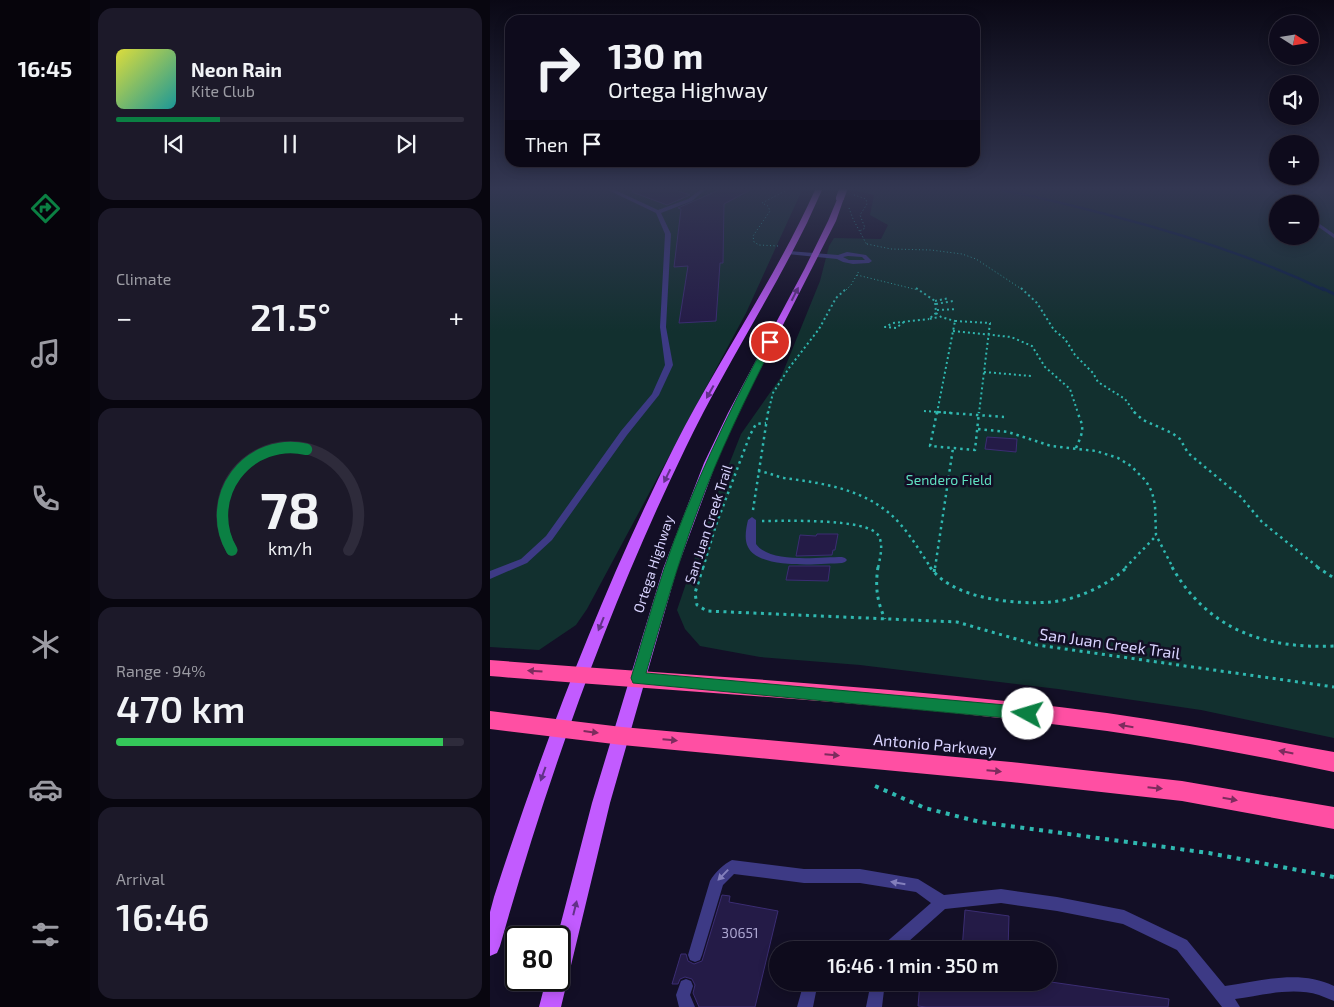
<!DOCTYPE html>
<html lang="en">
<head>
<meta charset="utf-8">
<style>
	:root { --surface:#0e0b1c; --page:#1c1929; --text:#f1f3f6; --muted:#9b9ba3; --line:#2e2b3b; --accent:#0b8043 }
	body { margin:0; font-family:"Exo 2",sans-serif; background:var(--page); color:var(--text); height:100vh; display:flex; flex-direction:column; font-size:19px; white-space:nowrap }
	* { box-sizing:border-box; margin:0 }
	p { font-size:16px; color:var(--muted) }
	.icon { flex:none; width:28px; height:28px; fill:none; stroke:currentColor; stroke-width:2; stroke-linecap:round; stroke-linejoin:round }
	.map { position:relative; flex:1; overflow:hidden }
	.drawer { display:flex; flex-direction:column; gap:8px; padding:8px; background:#08060f; width:400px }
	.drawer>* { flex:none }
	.hud { position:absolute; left:15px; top:15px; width:475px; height:152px; border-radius:15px; box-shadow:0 2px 12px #0003,0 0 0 1px var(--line); background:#0e0b1c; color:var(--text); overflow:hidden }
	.needle { width:32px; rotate:102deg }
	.buttons { position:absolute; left:779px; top:15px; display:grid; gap:10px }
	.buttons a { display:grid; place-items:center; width:50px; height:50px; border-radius:50%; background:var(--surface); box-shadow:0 2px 12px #0003,0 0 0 1px var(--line); font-size:25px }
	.speed { position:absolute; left:15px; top:926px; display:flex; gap:10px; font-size:25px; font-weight:700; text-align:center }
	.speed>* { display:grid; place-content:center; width:65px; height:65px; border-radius:50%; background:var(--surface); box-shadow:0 2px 12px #0003,0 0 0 1px var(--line); line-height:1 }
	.speed .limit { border:2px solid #111; border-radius:8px; background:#fff; color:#111 }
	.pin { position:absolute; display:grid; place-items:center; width:42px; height:42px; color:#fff; margin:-21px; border:2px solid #fff; border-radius:50%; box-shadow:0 1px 5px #0007 }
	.me { position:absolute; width:55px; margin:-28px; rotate:276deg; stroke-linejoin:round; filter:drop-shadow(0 0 4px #0008) }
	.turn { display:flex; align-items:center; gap:18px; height:105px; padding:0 20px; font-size:22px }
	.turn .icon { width:65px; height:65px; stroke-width:2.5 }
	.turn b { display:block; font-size:35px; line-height:42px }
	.then { display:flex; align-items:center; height:48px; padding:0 20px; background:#0003; gap:10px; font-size:19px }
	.big { font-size:38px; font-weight:600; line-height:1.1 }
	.drawer .widget { flex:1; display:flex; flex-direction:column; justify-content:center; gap:8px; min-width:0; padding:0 18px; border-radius:15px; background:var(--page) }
	.drawer .dial { align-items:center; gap:0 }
	.dial svg { height:130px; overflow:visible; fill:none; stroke:var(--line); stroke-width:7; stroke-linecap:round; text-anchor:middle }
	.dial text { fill:var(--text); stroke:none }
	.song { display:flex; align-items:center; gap:15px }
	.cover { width:60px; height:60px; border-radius:8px; background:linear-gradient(135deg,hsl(60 70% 55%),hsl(180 70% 35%)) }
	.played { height:5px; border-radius:2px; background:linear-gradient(90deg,var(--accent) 30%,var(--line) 30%) }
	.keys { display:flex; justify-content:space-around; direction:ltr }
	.heat { display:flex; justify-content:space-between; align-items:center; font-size:28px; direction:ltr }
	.charge { height:8px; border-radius:4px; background:linear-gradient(90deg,#34c759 94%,var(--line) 0) }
	.trip { position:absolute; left:279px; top:941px; width:288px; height:50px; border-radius:25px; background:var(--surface); box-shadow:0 2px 12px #0003,0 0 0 1px var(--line); font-weight:600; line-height:50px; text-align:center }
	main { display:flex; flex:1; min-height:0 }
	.tabs { display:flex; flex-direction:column; width:90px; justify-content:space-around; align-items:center; background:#06040b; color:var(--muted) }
	.tabs .icon { width:35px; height:35px }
	.tabs .on { color:var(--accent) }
	.tabs b { font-size:22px; color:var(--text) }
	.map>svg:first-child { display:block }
</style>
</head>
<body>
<main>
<nav class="tabs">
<b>16:45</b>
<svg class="icon on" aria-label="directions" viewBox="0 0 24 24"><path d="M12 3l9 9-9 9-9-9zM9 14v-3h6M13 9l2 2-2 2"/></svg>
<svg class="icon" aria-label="music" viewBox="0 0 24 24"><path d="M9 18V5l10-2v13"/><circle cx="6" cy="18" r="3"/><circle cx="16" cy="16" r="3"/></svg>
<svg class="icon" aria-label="phone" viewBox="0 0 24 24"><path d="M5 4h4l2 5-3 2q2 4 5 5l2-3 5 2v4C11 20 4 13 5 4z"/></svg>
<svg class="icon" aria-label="climate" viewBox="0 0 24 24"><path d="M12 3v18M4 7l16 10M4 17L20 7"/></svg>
<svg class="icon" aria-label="car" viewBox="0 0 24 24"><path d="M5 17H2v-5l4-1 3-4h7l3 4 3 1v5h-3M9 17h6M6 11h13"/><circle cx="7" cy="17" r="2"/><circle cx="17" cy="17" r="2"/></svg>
<svg class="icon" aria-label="filters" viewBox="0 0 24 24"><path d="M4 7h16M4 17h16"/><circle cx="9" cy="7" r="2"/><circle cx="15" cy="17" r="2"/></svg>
</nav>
<section class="drawer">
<div class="widget">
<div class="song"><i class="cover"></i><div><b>Neon Rain</b><p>Kite Club</p></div></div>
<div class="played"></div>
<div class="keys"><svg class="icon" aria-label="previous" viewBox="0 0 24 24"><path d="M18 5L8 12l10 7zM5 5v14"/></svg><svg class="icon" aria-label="pause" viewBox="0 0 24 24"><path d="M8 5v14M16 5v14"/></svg><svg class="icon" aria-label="next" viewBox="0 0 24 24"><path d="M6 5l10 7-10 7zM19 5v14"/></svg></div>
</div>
<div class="widget"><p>Climate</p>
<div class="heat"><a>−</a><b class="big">21.5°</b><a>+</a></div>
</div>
<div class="widget dial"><svg viewBox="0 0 100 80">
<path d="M14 69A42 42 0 1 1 86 69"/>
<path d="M14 69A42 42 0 0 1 60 7" stroke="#0b8043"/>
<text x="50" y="56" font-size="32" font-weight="700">78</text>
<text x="50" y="72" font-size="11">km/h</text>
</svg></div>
<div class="widget"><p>Range · 94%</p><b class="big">470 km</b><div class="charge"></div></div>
<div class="widget"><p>Arrival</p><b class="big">16:46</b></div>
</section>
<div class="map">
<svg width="844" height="1007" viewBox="0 0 844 1007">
	<rect width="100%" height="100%" fill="#130f26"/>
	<path fill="#12302f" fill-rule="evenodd" d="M0,190h312l-56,123 -159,296 -11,16 -37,25 -49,-3z
		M362,190h482v548l-133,-28 -143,-21 -198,-24 -100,-8 -60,-11 -15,-17 -8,-19 34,-100 30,-76 40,-57 39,-96 9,-35 5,-8 47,1 7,-14 -18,-10 4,-20zM788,204h32v32h-32z"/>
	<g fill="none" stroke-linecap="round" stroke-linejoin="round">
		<path stroke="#0c2248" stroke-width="2.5" d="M511,190c36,6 72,16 108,25 74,19 146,42 215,75"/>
		<path stroke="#0c2248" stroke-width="3" d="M832,288l12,6"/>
	</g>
	<path fill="#241b47" stroke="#3b2d73" d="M143,190h42l15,5 -23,10 -35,-13z
		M229,190h31l-26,14 -1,59h-3l-4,58 -37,2 9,-57 -14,1 7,-58 -3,-1z
		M497,437l30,2 -1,13 -31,-3z
		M327,534h21l-3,16h-2l-1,5 -36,1 4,-21 16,1z
		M299,566h41l-2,15 -42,-1z
		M232,895l8,1 -1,6 49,9 -23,96h-56l-6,-14 2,-8 -3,-6 -7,-2 -5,2 -2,5h-6l9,-30h5l2,7 6,3 8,-3z
		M475,910l44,6 -1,34h-46z
		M430,982h131l118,17 -1,8h-242l-8,-1z"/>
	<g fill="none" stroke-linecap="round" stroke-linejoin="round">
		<path stroke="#2fb8b0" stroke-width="1" stroke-dasharray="1 2.5" stroke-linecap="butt" d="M364,195l12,4 1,5 -7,11 5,13 -5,3
			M359,208l4,11 14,26
			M377,244l24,5 40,1 31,4 14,5 47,31
			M288,246l-19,-1 -5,-3 -1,-6 17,-25 -2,-5 -6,-3 25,-13
			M367,275l61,15
			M356,290l5,-5 8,-14"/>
		<path stroke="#2fb8b0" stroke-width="2" stroke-dasharray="2 3" stroke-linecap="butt" d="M426,288l19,13 1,12 5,4 14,4
			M531,288l16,15 17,27 11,9 10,16 18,18 5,9 27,17 10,14
			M445,301l14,-3
			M446,304l17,-3
			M447,310l20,-1
			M446,313l-7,6 10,-2
			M465,321l35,2 -11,90
			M414,322l-8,6 -11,-1 8,-4 36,-4
			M463,331l58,6 21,9 13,21 25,22 8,24
			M494,372l47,4
			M434,411l29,2
			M278,413l5,-20 16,-25 30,-39 17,-31 11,-10
			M447,413l18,-92"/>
		<path stroke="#2fb8b0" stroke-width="2.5" stroke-dasharray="2.5 4" stroke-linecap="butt" d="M447,412l-7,34 45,4 4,-38
			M447,412l67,5
			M644,412l9,8 29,13 8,6 8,14 52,43 22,26 57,46
			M488,429l30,3 43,14 45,5 22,7 13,8 15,15 6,11 3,13 1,30 17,33
			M586,448c7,-16 9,-20 1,-36
			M268,471c9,1 17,5 26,7 37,5 75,10 105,35 17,14 30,37 42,55
			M263,510l15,-98
			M272,521c22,0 105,-3 116,14 6,9 2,23 0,33
			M213,568l13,-43 34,-90 6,-11 10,-1
			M445,568l18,-120
			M635,568l31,-32"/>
		<path stroke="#2fb8b0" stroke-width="3" stroke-dasharray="3 4.5" stroke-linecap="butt" d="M213,567l-8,26 2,12 10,6 250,11 80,23 297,42
			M388,567c-3,20 -1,34 7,52
			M440,567c22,32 85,38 121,35 25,-2 58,-17 76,-35
			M682,567c36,63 93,82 162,79
			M827,567l17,11
			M444,572l1,-5"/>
		<path stroke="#2fb8b0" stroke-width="4" stroke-dasharray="4 5.5" stroke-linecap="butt" d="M385,786l50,22 55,14 229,31 125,24"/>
		<path fill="#3d3a85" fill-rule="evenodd" d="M118,190h7l43,20 30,-11 12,-9h5l-13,11 -31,12 10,21 -5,93 7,38 -14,30 -32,40 -75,105 -25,23 -37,16v-8l31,-12 25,-23 75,-105 31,-37 13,-29 -5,-38 5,-93 -9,-21z
			M796,190h5l4,14h-5z
			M820,217l24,17v4l-24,-17z
			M299,251l49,4 9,-3 19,3 6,6 -3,2 -16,1 -10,-2 -6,-3 -50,-5 -1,-1zM358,256l14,1 3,3h-16l-6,-3z
			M262,517l4,3v24c14,20 64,13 86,13l3,1 2,2 -2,2 -3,1c-22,1 -83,7 -94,-16 -4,-7 -2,-19 0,-27z
			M242,860l72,9h56l58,10 26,16 57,-6 56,8 67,13 63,30 38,46c35,-5 75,-17 109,0v15c-5,-2 -10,-4 -15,-6 -26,-8 -57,0 -84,4l5,8h-18l-45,-57 -54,-26 -66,-13 -56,-8 -56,6 -46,41h-18l2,-5 48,-42 -15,-11 -56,-9h-56l-70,-9 -11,11 -21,70 -2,5 -5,2 -5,-2 -2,-5 22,-74c4,-8 14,-17 22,-21z
			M196,979l5,2 2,5 -3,9 5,12h-16l-3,-12 5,-14z
			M314,982h14l-5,25h-16z
			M381,982h14l-3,25h-16z"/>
		<path fill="#c25bff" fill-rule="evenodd" d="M325,190h7l-15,33c-38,77 -85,149 -122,226 -77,159 -137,327 -185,497l-3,7 -7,3v-44l4,-15c49,-152 108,-307 180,-450 44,-87 101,-168 141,-257z
			M348,197l6,1 -8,23 -98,192 -22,50 -39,106 -67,234 -49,204h-22l7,-27h13l-2,-42 35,-135 71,-234 41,-106 24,-50 77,-145 23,-47z"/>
		<path fill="#ff4fa3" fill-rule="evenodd" d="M0,660c205,16 412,26 617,53 76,11 152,25 227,39v20c-75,-16 -151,-30 -227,-41 -204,-28 -412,-38 -617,-55z
			M0,711l132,16 389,35 171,19 152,26v22l-152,-28 -171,-19 -389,-37 -132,-16z"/>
		<path stroke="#c25bff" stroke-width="8" d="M350,198l3,-8"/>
	</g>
	<defs><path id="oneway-solid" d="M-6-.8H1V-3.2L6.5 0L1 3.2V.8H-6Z" transform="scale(1.25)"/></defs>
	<g fill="#623188">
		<use href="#oneway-solid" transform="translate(305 294) rotate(-63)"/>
		<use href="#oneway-solid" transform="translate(220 392) rotate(119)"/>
		<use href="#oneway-solid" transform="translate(177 476) rotate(116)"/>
		<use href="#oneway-solid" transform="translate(111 624) rotate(112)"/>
		<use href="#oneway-solid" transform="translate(53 774) rotate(110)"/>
		<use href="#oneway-solid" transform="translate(85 908) rotate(-76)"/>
	</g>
	<g fill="#7d2c5e">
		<use href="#oneway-solid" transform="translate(45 671) rotate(-176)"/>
		<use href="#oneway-solid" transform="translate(636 726) rotate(-171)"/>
		<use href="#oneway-solid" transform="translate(101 732) rotate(7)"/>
		<use href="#oneway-solid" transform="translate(180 740) rotate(5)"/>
		<use href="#oneway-solid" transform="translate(796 752) rotate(-169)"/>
		<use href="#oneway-solid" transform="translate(342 755) rotate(5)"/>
		<use href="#oneway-solid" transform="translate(504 771) rotate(5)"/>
		<use href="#oneway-solid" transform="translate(665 788) rotate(6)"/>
		<use href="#oneway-solid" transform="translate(740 799) rotate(10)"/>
	</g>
	<g fill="#837fbc">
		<use href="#oneway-solid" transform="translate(233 875) rotate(134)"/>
		<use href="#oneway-solid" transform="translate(408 883) rotate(-170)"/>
	</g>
	<linearGradient id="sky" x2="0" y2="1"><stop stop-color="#0a0815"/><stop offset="0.57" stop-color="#333752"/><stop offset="1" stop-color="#333752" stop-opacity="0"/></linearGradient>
	<rect width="844" height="331" fill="url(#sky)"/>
	<path fill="#0b8043" stroke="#07532c" d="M280,339l4,3c-28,56 -56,112 -77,170 -20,53 -35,107 -51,161l382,34 5,2 3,5 -3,4 -5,2 -395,-37 -2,-5c11,-36 21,-73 33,-109 27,-79 63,-154 102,-227z"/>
	<g text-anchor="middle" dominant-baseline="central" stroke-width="5" stroke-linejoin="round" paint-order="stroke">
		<g font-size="14" fill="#5fe0c0" stroke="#130f26">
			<text x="459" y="479">Sendero Field</text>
		</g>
		<g font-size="14" fill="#d9d4ff" stroke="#130f26">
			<text transform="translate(218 524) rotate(-72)">San Juan Creek Trail</text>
			<text transform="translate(163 564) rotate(-72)">Ortega Highway</text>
		</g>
		<g font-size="14" fill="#aca6d1">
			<text x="250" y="932">30651</text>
		</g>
		<g font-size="16" fill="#d9d4ff" stroke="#130f26">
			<text transform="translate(620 643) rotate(8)">San Juan Creek Trail</text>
			<text transform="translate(445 744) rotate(5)">Antonio Parkway</text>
		</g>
	</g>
</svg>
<div class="buttons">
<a><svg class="needle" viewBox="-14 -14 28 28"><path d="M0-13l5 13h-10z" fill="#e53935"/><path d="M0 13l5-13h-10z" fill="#9b9ba3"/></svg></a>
<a><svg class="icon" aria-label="sound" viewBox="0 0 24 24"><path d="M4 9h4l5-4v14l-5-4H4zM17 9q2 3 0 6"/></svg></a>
<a>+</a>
<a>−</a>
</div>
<div class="speed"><div class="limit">80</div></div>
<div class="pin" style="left:280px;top:342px;background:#d93025"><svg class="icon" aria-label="arrive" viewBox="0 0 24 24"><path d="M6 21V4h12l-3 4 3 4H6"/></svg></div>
<svg class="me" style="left:538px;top:714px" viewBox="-20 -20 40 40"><circle r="19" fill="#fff"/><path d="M0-13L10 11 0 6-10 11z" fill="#0b8043"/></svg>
<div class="trip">16:46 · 1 min · 350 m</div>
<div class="hud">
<div class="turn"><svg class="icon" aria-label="right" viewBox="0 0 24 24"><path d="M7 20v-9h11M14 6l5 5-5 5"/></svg><div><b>130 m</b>Ortega Highway</div></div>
<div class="then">Then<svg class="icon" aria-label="arrive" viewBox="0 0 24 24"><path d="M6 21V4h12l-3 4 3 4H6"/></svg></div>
</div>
</div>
</main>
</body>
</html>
